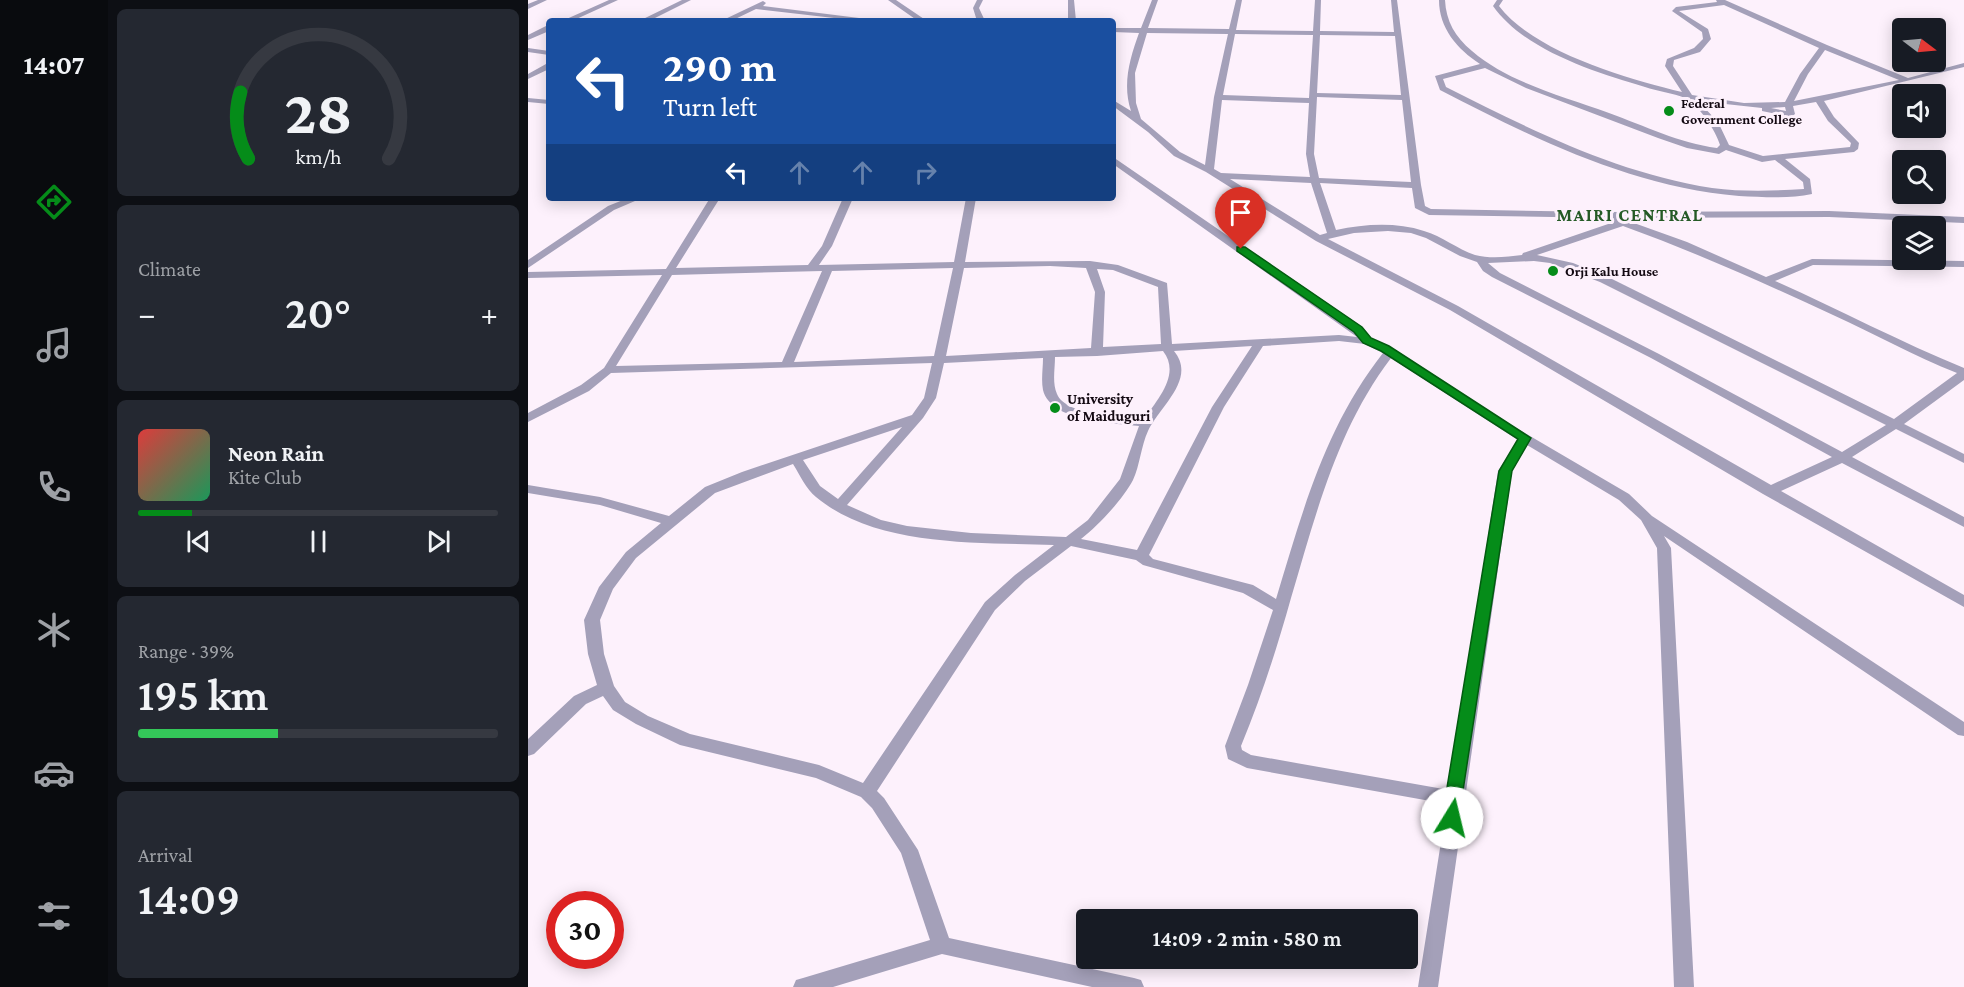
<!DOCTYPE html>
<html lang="en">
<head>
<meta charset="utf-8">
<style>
	:root { --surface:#171b24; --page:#242831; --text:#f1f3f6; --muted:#9ea1a6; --line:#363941; --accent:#058c19 }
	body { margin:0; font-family:"Crimson Pro",serif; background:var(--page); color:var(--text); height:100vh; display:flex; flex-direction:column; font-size:22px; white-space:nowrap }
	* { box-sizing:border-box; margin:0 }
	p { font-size:20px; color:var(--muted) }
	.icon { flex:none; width:33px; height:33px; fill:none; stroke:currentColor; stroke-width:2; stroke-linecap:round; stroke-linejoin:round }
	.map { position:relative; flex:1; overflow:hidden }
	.panel { display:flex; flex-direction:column; gap:9px; padding:9px; background:#0d0f14; width:420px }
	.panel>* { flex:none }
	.top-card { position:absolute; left:18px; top:18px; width:570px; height:183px; border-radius:6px; box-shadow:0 3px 15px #0003; background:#1a4fa0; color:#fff; overflow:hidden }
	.needle { width:39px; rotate:106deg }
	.buttons { position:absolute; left:1364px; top:18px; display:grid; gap:12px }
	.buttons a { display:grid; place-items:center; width:54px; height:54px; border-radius:6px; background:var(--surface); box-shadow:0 3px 15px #0003; font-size:30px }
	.speed { position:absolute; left:18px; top:891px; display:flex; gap:12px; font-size:30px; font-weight:700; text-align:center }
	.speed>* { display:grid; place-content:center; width:78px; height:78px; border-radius:50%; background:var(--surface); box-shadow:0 3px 15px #0003; line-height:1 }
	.speed .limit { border:9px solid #d22; background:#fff; color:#111 }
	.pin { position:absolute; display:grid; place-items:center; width:51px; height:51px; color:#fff; margin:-62px -26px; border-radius:50% 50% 50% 0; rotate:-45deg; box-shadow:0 0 6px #0007 }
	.pin .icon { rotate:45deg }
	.me { position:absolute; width:66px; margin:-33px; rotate:9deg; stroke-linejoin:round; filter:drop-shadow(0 0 4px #0008) }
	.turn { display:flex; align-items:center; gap:21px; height:126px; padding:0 18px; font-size:27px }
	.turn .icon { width:78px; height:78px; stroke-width:2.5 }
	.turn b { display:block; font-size:42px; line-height:51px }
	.lanes { display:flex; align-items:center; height:57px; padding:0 18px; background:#0003; justify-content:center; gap:30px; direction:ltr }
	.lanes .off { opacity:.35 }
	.big { font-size:45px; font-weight:600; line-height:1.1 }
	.panel .card { flex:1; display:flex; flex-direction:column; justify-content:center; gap:9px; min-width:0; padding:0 21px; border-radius:9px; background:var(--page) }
	.panel .dial { align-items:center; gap:0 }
	.dial svg { height:156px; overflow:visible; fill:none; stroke:var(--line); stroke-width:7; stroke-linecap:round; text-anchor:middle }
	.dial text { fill:var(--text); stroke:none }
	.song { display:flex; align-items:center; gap:18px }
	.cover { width:72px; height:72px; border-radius:9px; background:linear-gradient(135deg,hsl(0 70% 55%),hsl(150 70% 35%)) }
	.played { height:6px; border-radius:3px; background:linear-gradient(90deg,var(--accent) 15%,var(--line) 15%) }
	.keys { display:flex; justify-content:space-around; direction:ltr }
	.heat { display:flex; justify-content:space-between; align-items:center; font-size:33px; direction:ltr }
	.charge { height:9px; border-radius:4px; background:linear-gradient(90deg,#34c759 39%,var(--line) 0) }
	.trip { position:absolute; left:548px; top:909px; width:342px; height:60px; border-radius:6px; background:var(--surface); box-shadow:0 3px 15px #0003; font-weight:600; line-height:60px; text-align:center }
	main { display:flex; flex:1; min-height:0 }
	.tab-bar { display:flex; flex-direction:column; width:108px; justify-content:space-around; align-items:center; background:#090b0e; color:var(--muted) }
	.tab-bar .icon { width:42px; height:42px }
	.tab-bar .selected { color:var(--accent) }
	.tab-bar b { font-size:27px; color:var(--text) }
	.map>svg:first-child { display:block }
</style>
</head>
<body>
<main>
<nav class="tab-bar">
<b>14:07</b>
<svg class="icon selected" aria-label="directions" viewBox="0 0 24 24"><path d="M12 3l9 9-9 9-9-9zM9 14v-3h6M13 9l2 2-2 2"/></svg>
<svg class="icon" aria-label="music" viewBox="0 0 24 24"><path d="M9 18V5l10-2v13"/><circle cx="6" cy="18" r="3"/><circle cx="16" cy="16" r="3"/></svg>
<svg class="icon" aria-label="phone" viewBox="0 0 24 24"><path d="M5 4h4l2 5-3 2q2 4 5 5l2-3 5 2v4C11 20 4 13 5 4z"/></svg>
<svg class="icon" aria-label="climate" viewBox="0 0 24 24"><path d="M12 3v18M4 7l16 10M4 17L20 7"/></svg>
<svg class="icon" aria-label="car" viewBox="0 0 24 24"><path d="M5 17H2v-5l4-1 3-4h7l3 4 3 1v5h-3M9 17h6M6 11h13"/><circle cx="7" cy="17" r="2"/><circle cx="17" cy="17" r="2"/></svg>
<svg class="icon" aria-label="filters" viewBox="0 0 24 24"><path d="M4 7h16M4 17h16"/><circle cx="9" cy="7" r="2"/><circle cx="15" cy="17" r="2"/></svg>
</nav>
<section class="panel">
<div class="card dial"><svg viewBox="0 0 100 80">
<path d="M14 69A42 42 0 1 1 86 69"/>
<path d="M14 69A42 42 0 0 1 10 35" stroke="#058c19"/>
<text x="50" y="56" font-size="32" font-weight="700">28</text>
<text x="50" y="72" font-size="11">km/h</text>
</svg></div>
<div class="card"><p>Climate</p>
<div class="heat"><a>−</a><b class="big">20°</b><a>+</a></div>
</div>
<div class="card">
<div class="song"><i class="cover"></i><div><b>Neon Rain</b><p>Kite Club</p></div></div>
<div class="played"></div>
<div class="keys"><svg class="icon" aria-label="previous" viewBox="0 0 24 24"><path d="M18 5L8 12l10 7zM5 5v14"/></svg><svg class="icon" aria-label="pause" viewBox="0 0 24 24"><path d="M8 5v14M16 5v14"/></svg><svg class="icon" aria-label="next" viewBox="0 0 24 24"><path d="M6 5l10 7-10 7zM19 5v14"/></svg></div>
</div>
<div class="card"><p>Range · 39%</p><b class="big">195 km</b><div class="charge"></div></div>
<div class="card"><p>Arrival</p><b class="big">14:09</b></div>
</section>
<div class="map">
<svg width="1436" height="987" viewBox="0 0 1436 987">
	<rect width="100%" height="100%" fill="#fdf1fc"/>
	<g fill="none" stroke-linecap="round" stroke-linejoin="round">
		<path fill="#a4a0b9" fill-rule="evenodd" d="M10,0h9l-19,9v-5z
			M81,0h9l-46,21h-10z
			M154,0h9l-42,21h-10z
			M360,0h8l31,21h-9z
			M449,0h6l-4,8 6,13h-8l-4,-13z
			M540,0h6l2,21h-8z
			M624,0h6l-10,28 81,1 7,-29h6l-6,30 77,1 2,-31h6l-1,31 74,1 -3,-32h6l24,185 4,21 6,3 170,3 228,-1 135,6v6l-135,-6 -209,1 67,24 79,35 46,-18 152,2v6l-151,-2 -38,16c63,28 125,61 189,87v12l-60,44 60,30v9l-68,-34 -44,28 112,60v10l-122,-64 -61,28 183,104v12l-201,-113 -313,-184 -134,-69 -110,-69 -32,-16 -26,-24 -35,-26v-6l18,11c-9,-27 -1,-53 8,-78l-26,-1v-4h28zM619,33l81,1 -14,63 -9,68 -25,-13 -39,-33 -5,-16 -1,-30zM707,34l78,1 -4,63 -86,-3zM792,35l75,1 6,59 -84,-2zM789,97l85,3 9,82 -92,-4 -5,-24zM694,100l87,3 -3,51 4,23 -89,-4 -7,-4zM702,179l81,4 16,50 -7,2zM792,183l92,5 3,20 14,7 181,3 4,4 -91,31 -1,2c-15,2 -32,4 -47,0 -18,-6 -33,-19 -51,-24 -28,-9 -59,-7 -88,-1zM1095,226c72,26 141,57 210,89 42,19 81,41 124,58l-63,46 -286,-142 -35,-14 -36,-8zM860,231l23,2 15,5 34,18 17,6 6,9 9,6 159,81 181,99 -61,28 -313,-179 -130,-67 26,-6zM1006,261l16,2 50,19 286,143 -44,27 -183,-98 -159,-81 -12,-10z
			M911,0h6c1,21 10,37 27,51 37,32 91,45 137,62 36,13 70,30 108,35l3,-3c-4,-14 -22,-41 -35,-47 -12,-5 -28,-7 -40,-11 -51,-15 -121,-37 -152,-81l4,-6h6l-4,6c35,46 128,73 183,86l-17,-26 2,-7 27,-11 9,-9 -1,-7 -30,-21 4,-4 41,-5 -1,-2h9l102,45 81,33 56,-15v4l-140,34 10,16 25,26 -1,6 -4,3 -69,7 25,20 2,15c-23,5 -49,3 -73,2 -107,-9 -204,-57 -299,-106l-5,-14 45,-12c-23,-15 -41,-36 -41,-64zM1196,5l95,43 -19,26 -15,28 -41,1 -52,-8 -19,-29 1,-6 26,-8 11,-13 -3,-10 -29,-18zM1297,50l74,30 -105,21 14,-27zM957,68l41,20 132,50 29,10 32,6 7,-4 36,12 13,-2 28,22 1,7c-31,2 -61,3 -92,-1 -95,-15 -181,-58 -266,-101l-3,-8zM1170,101l64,7v3l29,6 4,-3 -2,-8 23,-4 12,19 23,22 -1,4 -87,9 -34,-11 -11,-23zM1257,107l1,4 -15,-3z
			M235,1l3,2 -3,3 120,15h-23l-104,-12 -25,12h-10z
			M18,26h3v5l-21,9v-5z
			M0,48l21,3v4l-21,-3z
			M18,64h3v5l-21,10v-5z
			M0,98l21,2v4l-21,-2z
			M585,157l249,171 9,11 18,8 112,72 128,75 23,22 312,206v14l-6,-1 -294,-199 7,12 23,439h-20l-17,-439 -16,-28 -22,-20 -92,-55 -15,26 -74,516h-20l29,-183 -200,-36 -19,-9 -3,-13 23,-61 25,-75 -30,-17 -100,-28 -7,-5 -65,-14 -46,35 -30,29 -118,181 7,7 34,52 31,88 185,40 7,2 3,7h-52l-150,-33 -109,33h-40l3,-7 7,-2 127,-38 -29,-87 -29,-45 -11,-11 -45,-19 -136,-33 -44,-21 -23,-14 -10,-14 -17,8 -52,50 -6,2v-17l46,-43 23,-11 -9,-31 -4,-34 15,-33 27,-35 35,-29 -61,-18 -72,-12v-8l72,12 69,19 36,-29 37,-15 170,-57 12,-17 8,-35 -321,10 -22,18 -61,31v-9l53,-28 23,-17 58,-93 -134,3v-6l138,-3 44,-71h10l-44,70 132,-3 14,-19 21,-48h10l-21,48 -13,19 135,-3 12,-64h10l-11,64 125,-1 28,4 49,18 5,61 167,-9 18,2 -244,-173zM522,266l36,2 9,24 -4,56 -145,8 18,-88zM425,268l-19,88 -140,6 38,-91zM569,269l16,1 45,17 3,57 -58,3 2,-55zM294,271l-40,91 -166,4 56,-91zM811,341l26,3 18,9c-58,74 -80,157 -107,246l-23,-14 -100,-26 -4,-4 75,-148 39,-61zM724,346l-40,61 -75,143 -56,-11c17,-13 42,-40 52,-59 7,-15 8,-34 15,-49 12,-25 49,-52 26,-80zM635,351c18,23 -5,48 -19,68 -21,-2 -78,-3 -87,-25 -5,-11 -2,-25 -2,-37l42,-1zM515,358c0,10 -2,22 0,32 8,32 70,33 96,36l-19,53 -32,41 -22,17 -95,-4 -64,-7 -26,-6 -34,-15 76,-87 13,-20 8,-35zM863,358l127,82 -20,31 -49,319 -198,-35 -9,-5 -1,-4c20,-48 36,-98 50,-148 25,-84 46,-169 100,-240zM374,427l-64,72 -18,-13 -17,-26zM265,464c7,11 13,25 23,33 61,51 163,45 238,48l-39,30 -30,27 -122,181 -44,-18 -129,-31 -42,-18 -23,-14 -11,-16 -10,-32 -4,-34 13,-31 23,-31 79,-65z
			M100,198h14l-28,12 -86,58v-8l80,-54z"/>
	</g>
	<path fill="#058c19" stroke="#035b10" stroke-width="1.5" d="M709,247h8l117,80 9,11 18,8 142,92 -19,33 -54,352 -6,3 -7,-3 -3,-5 57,-347 19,-32 -137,-88 -18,-8 -9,-11 -117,-81z"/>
	<g fill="#058c19" stroke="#fdf1fc" stroke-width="2">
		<circle cx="1141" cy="111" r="6"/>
		<circle cx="1025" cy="271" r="6"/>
		<circle cx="527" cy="408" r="6"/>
	</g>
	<g text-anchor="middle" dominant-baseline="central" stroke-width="6" stroke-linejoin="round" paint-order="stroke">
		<g font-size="14" font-weight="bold" fill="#130912" stroke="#fdf1fc" text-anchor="start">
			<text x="1153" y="103">Federal<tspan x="1153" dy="16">Government College</tspan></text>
			<text x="1037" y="271">Orji Kalu House</text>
		</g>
		<g font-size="15" font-weight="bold" fill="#130912" stroke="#fdf1fc" text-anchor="start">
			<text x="539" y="399">University<tspan x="539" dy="17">of Maiduguri</tspan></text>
		</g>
		<g font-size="18" font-weight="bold" letter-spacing="1.5" fill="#255a26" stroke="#fdf1fc">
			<text x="1102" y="215">MAIRI CENTRAL</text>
		</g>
	</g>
</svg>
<div class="buttons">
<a><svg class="needle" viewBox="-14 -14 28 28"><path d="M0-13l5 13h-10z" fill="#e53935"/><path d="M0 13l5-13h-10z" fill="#9ea1a6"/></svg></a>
<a><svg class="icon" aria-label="sound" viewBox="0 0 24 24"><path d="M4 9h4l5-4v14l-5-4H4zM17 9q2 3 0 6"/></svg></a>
<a><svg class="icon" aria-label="search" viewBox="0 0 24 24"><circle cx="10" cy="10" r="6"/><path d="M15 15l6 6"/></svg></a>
<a><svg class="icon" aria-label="layers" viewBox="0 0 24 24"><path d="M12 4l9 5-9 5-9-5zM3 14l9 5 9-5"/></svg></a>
</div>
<div class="speed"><div class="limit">30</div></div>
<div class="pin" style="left:713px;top:249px;background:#d93025"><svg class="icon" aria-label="arrive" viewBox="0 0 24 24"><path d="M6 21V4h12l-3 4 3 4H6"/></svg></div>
<svg class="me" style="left:924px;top:818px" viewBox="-20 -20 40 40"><circle r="19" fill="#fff"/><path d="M0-13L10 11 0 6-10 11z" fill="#058c19"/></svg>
<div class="trip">14:09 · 2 min · 580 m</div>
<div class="top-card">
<div class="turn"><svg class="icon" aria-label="left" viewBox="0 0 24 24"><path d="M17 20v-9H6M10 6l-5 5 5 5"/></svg><div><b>290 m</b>Turn left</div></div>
<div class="lanes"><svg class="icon" aria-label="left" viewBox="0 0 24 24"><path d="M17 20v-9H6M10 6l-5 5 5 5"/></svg><svg class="icon off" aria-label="ahead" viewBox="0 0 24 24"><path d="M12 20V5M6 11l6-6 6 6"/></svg><svg class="icon off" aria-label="ahead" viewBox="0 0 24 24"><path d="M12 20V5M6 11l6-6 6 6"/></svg><svg class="icon off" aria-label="right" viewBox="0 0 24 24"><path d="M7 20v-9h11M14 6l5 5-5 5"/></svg></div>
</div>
</div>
</main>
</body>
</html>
